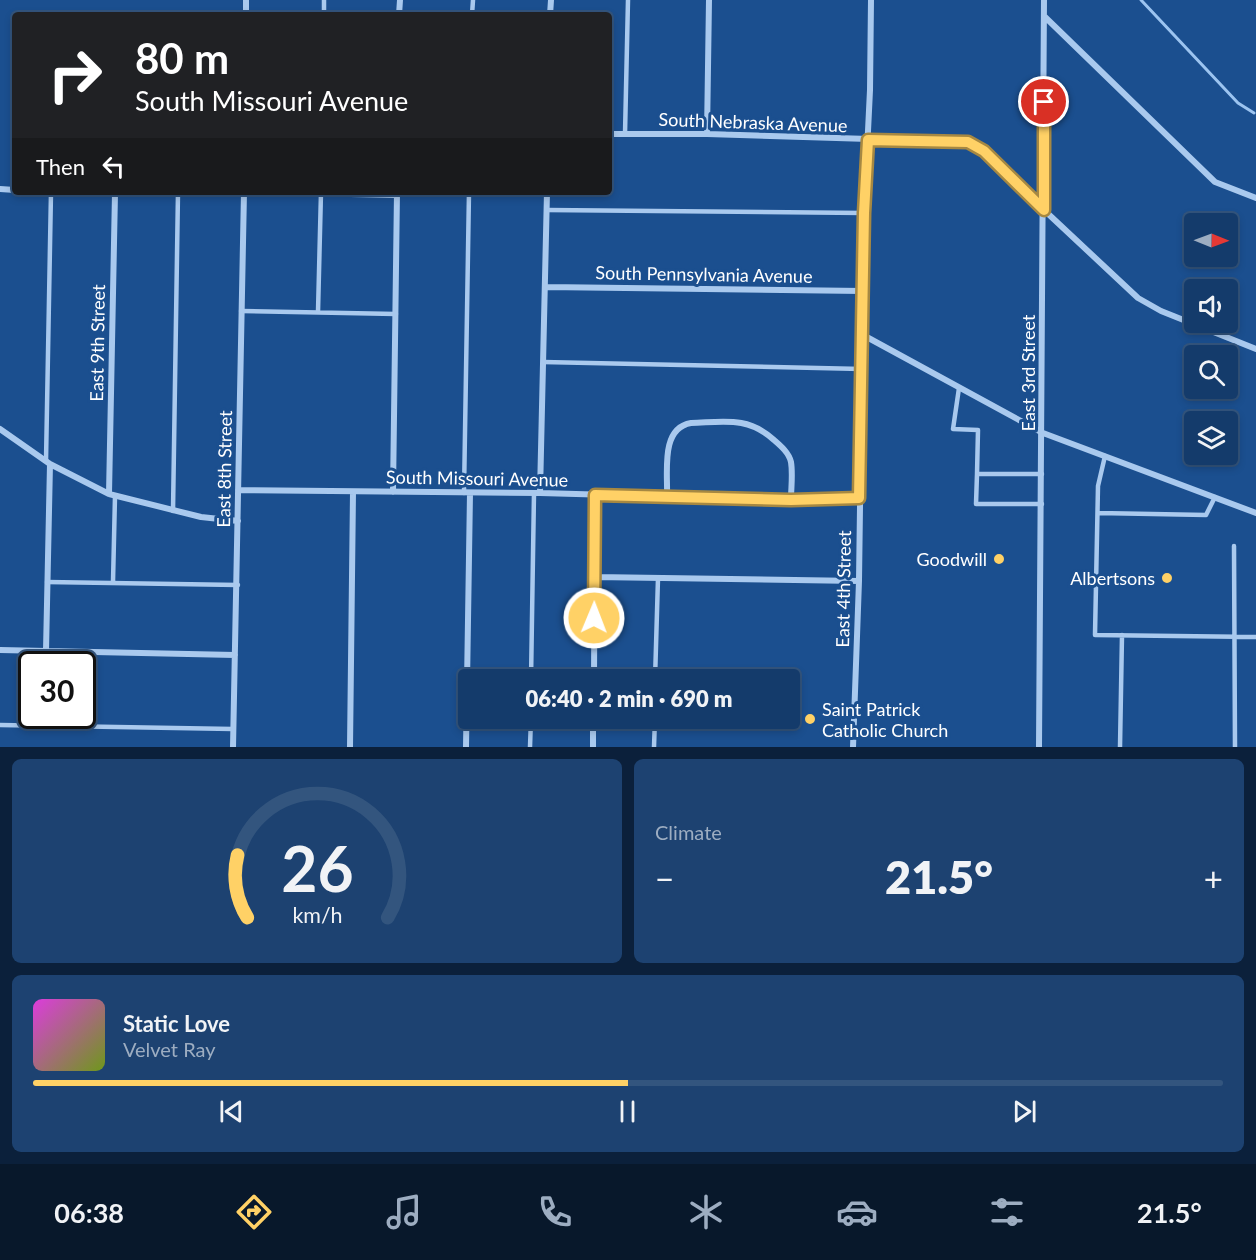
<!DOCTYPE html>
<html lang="en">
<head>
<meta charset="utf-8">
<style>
	:root { --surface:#143b6b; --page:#1d4271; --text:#f1f3f6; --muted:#9dadc1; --line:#33557e; --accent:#ffd166 }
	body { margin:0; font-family:Lato,sans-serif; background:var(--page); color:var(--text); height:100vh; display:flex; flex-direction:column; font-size:22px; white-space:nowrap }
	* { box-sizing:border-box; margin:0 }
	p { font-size:20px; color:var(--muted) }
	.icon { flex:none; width:33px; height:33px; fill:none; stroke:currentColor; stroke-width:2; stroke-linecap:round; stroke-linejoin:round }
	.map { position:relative; height:747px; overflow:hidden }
	.drawer { display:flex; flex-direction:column; gap:12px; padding:12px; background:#0b203b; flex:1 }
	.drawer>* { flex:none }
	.banner { position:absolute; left:12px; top:12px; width:600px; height:183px; border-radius:6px; box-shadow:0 3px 9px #0003,0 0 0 2px var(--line); background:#202124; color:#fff; overflow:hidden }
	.needle { width:39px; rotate:91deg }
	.buttons { position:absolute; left:1184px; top:213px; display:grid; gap:12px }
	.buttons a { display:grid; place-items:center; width:54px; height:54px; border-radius:6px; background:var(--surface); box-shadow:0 3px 9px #0003,0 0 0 2px var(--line); font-size:30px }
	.speed { position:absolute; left:18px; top:651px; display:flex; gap:12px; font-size:30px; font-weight:700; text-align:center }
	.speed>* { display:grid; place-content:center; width:78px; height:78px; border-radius:50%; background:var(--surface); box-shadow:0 3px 9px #0003,0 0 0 2px var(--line); line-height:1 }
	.speed .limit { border:3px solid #111; border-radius:9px; background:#fff; color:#111 }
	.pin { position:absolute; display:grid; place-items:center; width:51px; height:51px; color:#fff; margin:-26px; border:3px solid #fff; border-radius:50%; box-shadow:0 2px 6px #0007 }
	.me { position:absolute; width:66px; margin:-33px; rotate:1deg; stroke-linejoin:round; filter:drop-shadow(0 0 4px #0008) }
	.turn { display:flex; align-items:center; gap:21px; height:126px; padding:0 24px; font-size:27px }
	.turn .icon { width:78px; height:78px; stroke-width:2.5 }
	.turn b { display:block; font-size:42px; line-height:51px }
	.then { display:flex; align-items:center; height:57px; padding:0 24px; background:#0003; gap:12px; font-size:22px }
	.big { font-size:45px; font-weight:800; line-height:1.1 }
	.drawer .tile { flex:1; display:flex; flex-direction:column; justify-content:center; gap:9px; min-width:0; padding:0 21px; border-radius:9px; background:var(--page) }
	.drawer .dial { align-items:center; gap:0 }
	.dial svg { height:156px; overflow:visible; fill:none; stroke:var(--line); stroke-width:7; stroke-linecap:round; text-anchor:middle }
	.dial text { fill:var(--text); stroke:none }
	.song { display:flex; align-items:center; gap:18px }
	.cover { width:72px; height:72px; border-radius:9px; background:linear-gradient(135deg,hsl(300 70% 55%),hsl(80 70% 35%)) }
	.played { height:6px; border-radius:3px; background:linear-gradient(90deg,var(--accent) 50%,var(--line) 50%) }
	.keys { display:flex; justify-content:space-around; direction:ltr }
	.heat { display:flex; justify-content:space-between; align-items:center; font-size:33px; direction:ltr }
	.drawer .tiles { flex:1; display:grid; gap:12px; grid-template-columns:1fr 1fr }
	.tile:last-child { grid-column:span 2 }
	.trip { position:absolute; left:458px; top:669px; width:342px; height:60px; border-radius:6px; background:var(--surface); box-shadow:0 3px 9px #0003,0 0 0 2px var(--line); font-weight:800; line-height:60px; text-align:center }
	.menu { display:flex; height:96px; justify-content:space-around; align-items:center; background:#08182b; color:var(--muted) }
	.menu .icon { width:42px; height:42px }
	.menu .current { color:var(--accent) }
	.menu b { font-size:27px; color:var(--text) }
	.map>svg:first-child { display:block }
</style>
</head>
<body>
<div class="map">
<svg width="1256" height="747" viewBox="0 0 1256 747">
	<rect width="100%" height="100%" fill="#1b4f8f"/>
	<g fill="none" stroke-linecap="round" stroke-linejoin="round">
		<path stroke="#9cc4f0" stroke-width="3" d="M1141,0l97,103 16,10"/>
		<path stroke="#a9c9ee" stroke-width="4.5" d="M324,15v-15
			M472,15l1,-15
			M625,134l3,-134
			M547,210l317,3
			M241,311l155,3
			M318,312l3,-120
			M543,362l319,7
			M959,388l-6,41 25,1 -1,44
			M1105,456l-7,30 -3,149 161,2
			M46,461l5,-269
			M464,493l5,-301
			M1042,504h-66l1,-30h65
			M173,511l5,-319
			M1098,513l108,2 9,-18
			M1234,546l1,201
			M47,582l191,3
			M113,582l2,-86
			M531,680l3,-187
			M655,680l3,-102
			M0,725l233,4
			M530,747l1,-29
			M654,747l1,-29
			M1120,747l2,-112"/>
		<path stroke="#a9c9ee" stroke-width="6" d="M246,15v-15
			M399,15l1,-15
			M550,15l1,-15
			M1044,16l171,166 41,16
			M609,134h98l261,8 16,9 60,59 94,88 23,13 95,38
			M707,134l2,-134
			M0,189l15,1
			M78,192h137
			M257,192l140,3
			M546,287l317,4
			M863,335l180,98 213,80
			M0,429l50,35 59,30 92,23 37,4
			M238,490l302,3 251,7 68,-2
			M393,492l4,-300
			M540,493l7,-301
			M109,494l6,-301
			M667,496c1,-23 -7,-68 24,-73 33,-1 57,-7 83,17 7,6 15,13 17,22 2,12 0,26 0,38
			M595,577l264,4
			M0,650l235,5
			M46,651l4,-187
			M594,680l1,-185
			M233,747l11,-555
			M350,747l3,-255
			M466,747l4,-254
			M593,747v-29
			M853,747l6,-166 5,-368 6,-123 1,-90
			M1039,747l5,-747"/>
	</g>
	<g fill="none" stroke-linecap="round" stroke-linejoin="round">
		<g stroke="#a68842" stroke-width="15">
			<path id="route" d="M594,618l1,-123 196,5 68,-2 5,-285 4,-73 100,2 16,9 60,59v-108"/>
		</g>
		<use href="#route" stroke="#ffd166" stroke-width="10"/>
	</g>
	<g fill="#ffd166" stroke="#1b4f8f" stroke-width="2">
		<circle cx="999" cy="559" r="6"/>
		<circle cx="1167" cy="578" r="6"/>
		<circle cx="810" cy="719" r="6"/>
	</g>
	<g text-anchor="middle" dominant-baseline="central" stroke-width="6" stroke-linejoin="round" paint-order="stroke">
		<g font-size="18" fill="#fff" stroke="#1b4f8f">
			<text transform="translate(753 122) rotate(2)">South Nebraska Avenue</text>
			<text transform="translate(704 274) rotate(1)">South Pennsylvania Avenue</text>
			<text transform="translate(97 343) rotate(-89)">East 9th Street</text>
			<text transform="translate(1028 373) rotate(-90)">East 3rd Street</text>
			<text transform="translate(224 469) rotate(-89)">East 8th Street</text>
			<text transform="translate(477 478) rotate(1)">South Missouri Avenue</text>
			<text transform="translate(843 589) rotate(-89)">East 4th Street</text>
		</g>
		<g font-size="18" fill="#fff" stroke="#1b4f8f" text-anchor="end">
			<text x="987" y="559">Goodwill</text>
			<text x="1155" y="578">Albertsons</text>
			<text x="822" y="709" text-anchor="start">Saint Patrick<tspan x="822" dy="21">Catholic Church</tspan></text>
		</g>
	</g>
</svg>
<div class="buttons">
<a><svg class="needle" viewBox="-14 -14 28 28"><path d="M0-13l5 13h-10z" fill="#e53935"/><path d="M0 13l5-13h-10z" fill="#9dadc1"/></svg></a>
<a><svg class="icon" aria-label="sound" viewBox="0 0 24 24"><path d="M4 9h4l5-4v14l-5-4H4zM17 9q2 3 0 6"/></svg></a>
<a><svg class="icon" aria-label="search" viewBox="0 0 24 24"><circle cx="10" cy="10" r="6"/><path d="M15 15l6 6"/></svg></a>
<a><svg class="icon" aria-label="layers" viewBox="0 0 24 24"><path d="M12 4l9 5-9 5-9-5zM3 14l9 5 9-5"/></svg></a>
</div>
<div class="speed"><div class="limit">30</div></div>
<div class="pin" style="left:1044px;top:102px;background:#d93025"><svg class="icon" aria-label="arrive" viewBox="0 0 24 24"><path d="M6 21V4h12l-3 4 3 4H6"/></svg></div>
<svg class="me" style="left:594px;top:618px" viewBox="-20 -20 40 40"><circle r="17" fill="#ffd166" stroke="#fff" stroke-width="3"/><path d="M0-11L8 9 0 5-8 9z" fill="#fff"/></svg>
<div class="trip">06:40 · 2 min · 690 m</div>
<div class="banner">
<div class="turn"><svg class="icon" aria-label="right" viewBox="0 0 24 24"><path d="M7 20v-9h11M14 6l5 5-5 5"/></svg><div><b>80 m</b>South Missouri Avenue</div></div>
<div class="then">Then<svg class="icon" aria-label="left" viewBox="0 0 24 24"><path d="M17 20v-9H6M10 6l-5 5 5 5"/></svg></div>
</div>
</div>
<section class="drawer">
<div class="tiles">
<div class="tile dial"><svg viewBox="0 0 100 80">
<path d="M14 69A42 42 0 1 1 86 69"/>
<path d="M14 69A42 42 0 0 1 9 37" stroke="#ffd166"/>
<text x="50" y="56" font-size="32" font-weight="700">26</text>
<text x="50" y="72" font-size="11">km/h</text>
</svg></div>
<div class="tile"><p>Climate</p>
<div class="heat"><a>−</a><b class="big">21.5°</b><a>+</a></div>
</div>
<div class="tile">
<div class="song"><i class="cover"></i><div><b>Static Love</b><p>Velvet Ray</p></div></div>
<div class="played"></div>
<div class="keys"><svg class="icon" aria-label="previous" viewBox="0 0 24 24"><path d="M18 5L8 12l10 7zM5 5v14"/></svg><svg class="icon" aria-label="pause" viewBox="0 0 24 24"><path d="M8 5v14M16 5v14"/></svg><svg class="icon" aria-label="next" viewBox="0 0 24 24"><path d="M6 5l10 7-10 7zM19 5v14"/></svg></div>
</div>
</div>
</section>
<nav class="menu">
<b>06:38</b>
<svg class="icon current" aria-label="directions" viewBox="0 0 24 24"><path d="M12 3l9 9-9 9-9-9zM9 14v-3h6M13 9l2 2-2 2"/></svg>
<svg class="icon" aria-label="music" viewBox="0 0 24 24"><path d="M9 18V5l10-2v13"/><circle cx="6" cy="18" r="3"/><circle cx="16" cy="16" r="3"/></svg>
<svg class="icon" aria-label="phone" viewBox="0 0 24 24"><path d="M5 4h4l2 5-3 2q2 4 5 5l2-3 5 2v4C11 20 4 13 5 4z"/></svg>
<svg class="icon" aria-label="climate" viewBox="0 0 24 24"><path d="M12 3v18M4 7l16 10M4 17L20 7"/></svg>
<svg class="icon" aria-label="car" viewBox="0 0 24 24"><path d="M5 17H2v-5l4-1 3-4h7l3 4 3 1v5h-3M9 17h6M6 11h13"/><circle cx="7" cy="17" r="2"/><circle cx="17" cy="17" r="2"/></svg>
<svg class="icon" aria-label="filters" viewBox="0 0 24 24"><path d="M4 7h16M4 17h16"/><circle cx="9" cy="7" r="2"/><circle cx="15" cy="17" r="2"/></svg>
<b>21.5°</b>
</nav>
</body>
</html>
